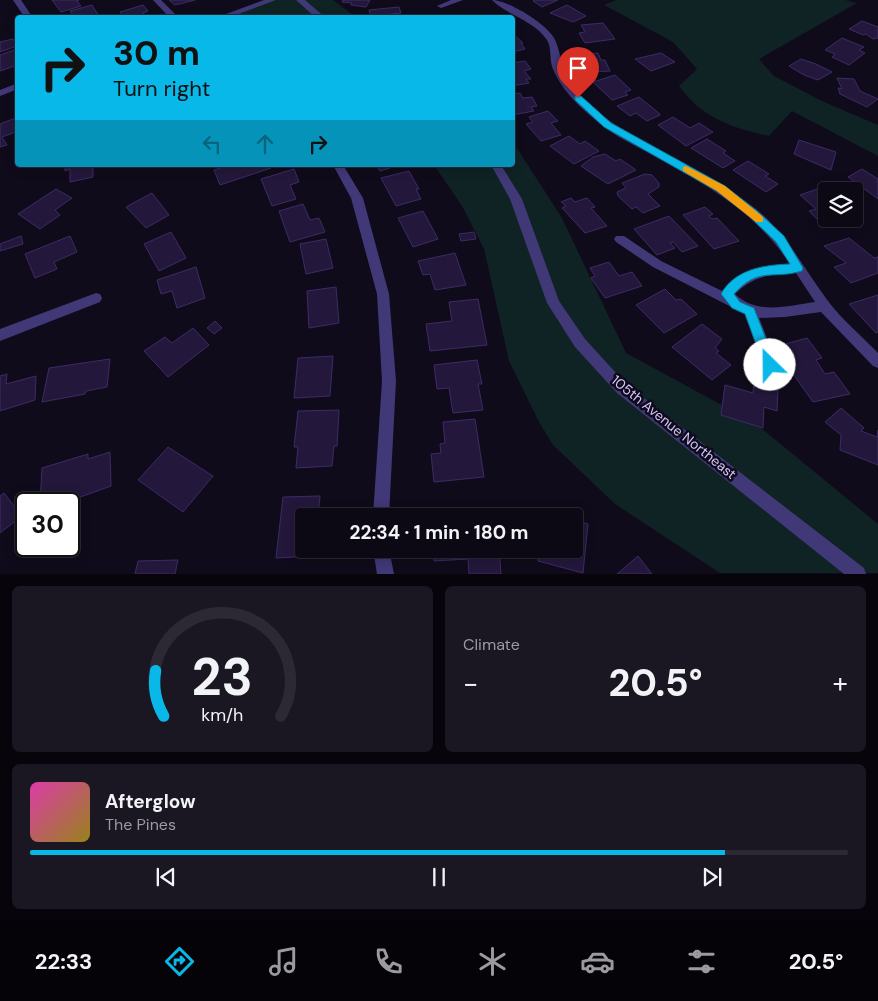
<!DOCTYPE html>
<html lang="en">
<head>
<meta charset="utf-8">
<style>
	:root { --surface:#0c0814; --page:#1a1622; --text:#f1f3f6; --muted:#9a9aa0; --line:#2c2934; --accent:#08b8e8 }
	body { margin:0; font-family:"DM Sans",sans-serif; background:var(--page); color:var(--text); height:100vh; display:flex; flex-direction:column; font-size:19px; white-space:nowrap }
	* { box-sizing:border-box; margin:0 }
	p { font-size:16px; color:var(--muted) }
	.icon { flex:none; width:28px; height:28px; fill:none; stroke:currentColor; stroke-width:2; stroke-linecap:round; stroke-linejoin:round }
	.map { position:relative; height:574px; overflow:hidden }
	.side { display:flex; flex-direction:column; gap:12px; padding:12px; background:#07040b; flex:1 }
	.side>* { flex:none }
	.hud { position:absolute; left:15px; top:15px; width:500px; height:152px; border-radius:5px; box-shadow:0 2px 12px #0003,0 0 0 1px var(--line); background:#08b8e8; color:#111; overflow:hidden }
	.tools { position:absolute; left:818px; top:182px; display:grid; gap:10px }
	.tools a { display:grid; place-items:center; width:45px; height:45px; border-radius:5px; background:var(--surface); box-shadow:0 2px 12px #0003,0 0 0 1px var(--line); font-size:25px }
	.speed { position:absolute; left:15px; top:492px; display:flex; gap:10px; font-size:25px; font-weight:700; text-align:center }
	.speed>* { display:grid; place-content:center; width:65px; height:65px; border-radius:50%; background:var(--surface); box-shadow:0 2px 12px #0003,0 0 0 1px var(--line); line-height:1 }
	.speed .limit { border:2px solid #111; border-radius:8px; background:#fff; color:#111 }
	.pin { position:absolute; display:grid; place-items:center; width:42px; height:42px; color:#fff; margin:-51px -21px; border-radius:50% 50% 50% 0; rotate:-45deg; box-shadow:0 0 5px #0007 }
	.pin .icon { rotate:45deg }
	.me { position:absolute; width:55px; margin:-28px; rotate:337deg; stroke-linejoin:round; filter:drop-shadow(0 0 4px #0008) }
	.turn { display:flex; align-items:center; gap:18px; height:105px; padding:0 15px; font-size:22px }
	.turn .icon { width:65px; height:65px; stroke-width:2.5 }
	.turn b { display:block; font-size:35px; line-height:42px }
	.lanes { display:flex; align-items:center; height:48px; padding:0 15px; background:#0003; justify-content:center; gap:25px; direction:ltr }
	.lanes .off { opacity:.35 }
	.big { font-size:38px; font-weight:700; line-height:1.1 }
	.side .widget { flex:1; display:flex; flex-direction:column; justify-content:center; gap:8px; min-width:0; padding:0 18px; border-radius:8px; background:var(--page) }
	.side .dial { align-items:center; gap:0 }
	.dial svg { height:130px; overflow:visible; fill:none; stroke:var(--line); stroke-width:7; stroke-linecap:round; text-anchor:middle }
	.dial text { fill:var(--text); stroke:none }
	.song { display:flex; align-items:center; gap:15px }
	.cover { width:60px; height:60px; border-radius:8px; background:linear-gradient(135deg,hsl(320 70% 55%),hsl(50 70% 35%)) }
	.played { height:5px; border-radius:2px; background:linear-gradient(90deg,var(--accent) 85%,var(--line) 85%) }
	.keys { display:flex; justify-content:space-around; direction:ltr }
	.heat { display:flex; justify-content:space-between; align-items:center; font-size:28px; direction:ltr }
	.side .tiles { flex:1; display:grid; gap:12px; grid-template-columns:1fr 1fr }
	.widget:last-child { grid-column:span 2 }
	.trip { position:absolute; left:295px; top:508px; width:288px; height:50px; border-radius:5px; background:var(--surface); box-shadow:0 2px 12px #0003,0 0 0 1px var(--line); font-weight:700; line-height:50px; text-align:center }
	.tab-bar { display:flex; height:80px; justify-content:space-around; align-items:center; background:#050308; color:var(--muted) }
	.tab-bar .icon { width:35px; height:35px }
	.tab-bar .current { color:var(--accent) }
	.tab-bar b { font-size:22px; color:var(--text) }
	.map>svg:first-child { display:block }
</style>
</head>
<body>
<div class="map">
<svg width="878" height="574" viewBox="0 0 878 574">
	<rect width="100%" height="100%" fill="#100b1b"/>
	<path fill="#0f2224" d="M272,0h61l23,17 -137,1z
		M616,0h229l12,3 -98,56 15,17 50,26 54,23v31l-86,-45 -23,25c-37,-8 -67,-18 -90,-50l18,-17 -24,-27 -69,-37z
		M513,142l49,76 64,135 129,70 123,101v49h-158l-105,-69 -62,-59 -14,-23 -30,-61 -25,-112 -22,-43 -28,-41h78z"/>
	<path fill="#23183b" stroke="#3d2b66" d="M52,0h27l-2,1 4,5 -20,6z
		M169,0h26l-20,5z
		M343,0h27l-4,7 -15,-2 1,-2 -10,-1z
		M535,0h23l-16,7 -9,-6z
		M92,5l8,13 -26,-1 -4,-6z
		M143,5l5,6 -5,2 5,5h-24l-4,-6z
		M567,5l19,11 -13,6 -23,-9z
		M399,7l2,6 -10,1 1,3 7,1h-28l-2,-8z
		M862,21l16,6v11l-5,1 -7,-5 -3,1 -14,-6z
		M603,23l12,16 -30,4 -6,-10 6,-1 -4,-7z
		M512,33l11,10h-2l4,6 -13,3z
		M842,38l22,9 -5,3 6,3 -16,12 -17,-8 3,-3 -10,-4z
		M13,39l4,7 -17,6v-10z
		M17,49l1,7 -4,2 4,7 -18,6v-16z
		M598,53l3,7h4l5,11 -20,1 -8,-18z
		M661,53l14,9 -24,9 -16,-12z
		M801,59l15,5 16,8 -14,8 -14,-5 -15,-9z
		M525,61l6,8 -7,2 7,8h-5l3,4 -17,3v-15h2l-2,-8z
		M615,75l16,15 -6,2 3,3 -16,5 -19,-18z
		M837,78l17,1 6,12 18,8 -11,8 -27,-13 -2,-6 4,1z
		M520,93l3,5 9,-1 5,9 -6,1 3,4 -22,4v-21z
		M639,97l21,17v1l-13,6 -11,-8 -6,3 -13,-10z
		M548,111l10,10 -7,2 10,12 -20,6 -15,-17 7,-2 -4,-5z
		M18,117v14l-16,6 5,8 -7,2v-23z
		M673,117l17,11 9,-5 14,9 -27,14 -28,-21z
		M569,136l11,8 5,-3 14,10 -25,13 -24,-18z
		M707,139l19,12 -3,2 12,8 -12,7 -32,-20z
		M799,140l37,12 -5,18 -37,-16z
		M605,154l11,7 4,-2 16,11 -28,14 -27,-18 12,-9z
		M748,161l21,13 -4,2 13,8 -12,8 -33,-22z
		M65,165h28v12l-23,5v-13l-5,2z
		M230,165h40l1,3 -51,17 -6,-15z
		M376,165h23l-19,6z
		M294,169l5,13 -9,3 6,14 -24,7 -11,-27z
		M862,169l16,10v20l-30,-22z
		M409,171l10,18h-3l5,10 -25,7 -15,-28z
		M645,174l7,1 7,8v4l-11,7 12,12 -17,7 -7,-6 -4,2 -14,-13 -1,-4 9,-4 -4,-5z
		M820,188l6,6v25h16l-19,6 -14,-14 7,-2 -16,-14z
		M56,189l16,9 -17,12 5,5 -20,14 -22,-15z
		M152,193l17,22 -23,13 -20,-21z
		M571,198l4,4 12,-4 8,9 -4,1 16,18 -22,7 -23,-25 4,-2 -5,-4z
		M303,204l7,16 9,-2 6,14 -35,10 -11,-31z
		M705,207l8,7 -4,2 3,3 5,-1 22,23 -25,8 -31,-34z
		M423,211l15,28 -25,8 -15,-29z
		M669,216l29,30 -16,6 -9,-10 -3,1 5,5 -18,7 -23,-26z
		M171,232l15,26 -27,13 -15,-27z
		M474,232l2,7 -15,2 -2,-7z
		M21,236l2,8 -23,7v-7z
		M70,236l7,16 -23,10 3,7 -22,9 -10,-24z
		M849,238l25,20 4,-1v16l-27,10 -17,-16 12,-4 -22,-17z
		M326,239l7,29 -27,6 -6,-30z
		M455,253l11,32 -31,5 -5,-16 -7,1 -5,-14z
		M609,262l10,14 13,-4 10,14 -37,12 -14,-20 4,-2 -5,-8z
		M196,267l9,31 -28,10 -5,-17 -11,3 -4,-14z
		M336,287l3,36 -30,5 -2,-37z
		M665,289l11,11 5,-1 16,15 -33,19 -28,-28z
		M878,295v37l-2,1 -27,-29z
		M478,299l9,46 -57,6 -4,-27 26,-3 -3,-19z
		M215,321l7,7 -8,6 -7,-6z
		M702,324l20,15 -7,9 4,3 -3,2 15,12 -19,15 -40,-33z
		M193,328l16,17 -41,32 -24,-26 21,-14 7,6z
		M807,338l15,20 -6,2 9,14 9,-2 16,22 -37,8 -39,-55z
		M333,356l-3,40 -36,2 4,-40z
		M110,359l-3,28 -21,4 -1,3 -43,8 7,-34z
		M477,360l5,24h-4l5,26 -30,3 -4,-25 -12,1 -3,-24z
		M7,374l-1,10 30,-8 -1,24 -35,11v-35z
		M754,383l24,7 -1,21 -13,-4 -1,21 -42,-13 4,-30 28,8z
		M841,408l23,20 -3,3 16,6 1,-7v35l-38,-15 1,-15 -16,-13z
		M339,410l-2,36h-3l-2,20 -36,2 2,-21h-4l4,-36z
		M475,419l9,58 -50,5 -3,-28 10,-1 -1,-9 5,-1 -2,-21z
		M168,447l45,29 -30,36 -45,-32z
		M110,452l1,34 -50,18h-21l2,-36 46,-14v5z
		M4,493l18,23 -22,17v-37z
		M320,496l-2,20h-14v33h12l-1,7 -39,2 7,-61z
		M574,520l14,4 -5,49 -45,-12v-3l-22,-6v-3h58z
		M433,549h66l2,25h-32l-1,-15 -34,2z
		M638,556l14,18h-35z
		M178,560l-3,14h-40l3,-13z"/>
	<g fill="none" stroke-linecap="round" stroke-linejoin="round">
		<path fill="#413878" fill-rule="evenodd" d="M13,0h8l12,18h-8z
			M153,0h8l18,18h-9z
			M264,0h12l-48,18h-13z
			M296,0h9l21,18h-10z
			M451,0h12l-22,8 -4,-2z
			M492,0c16,0 59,26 64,42 7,18 4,29 17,46 20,26 51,42 79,58 36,19 72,38 104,63 31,25 48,60 72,92 14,19 34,35 50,52v15l-5,-2 -52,-54 -36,5 -26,1 24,60 -2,4 -5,2 -5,-2 -26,-68 -92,-47 -37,-25 -2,-3 2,-3h8l37,25 61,30c20,-21 40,-26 68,-27 -36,-55 -89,-82 -145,-113 -14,-8 -30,-15 -42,-25 -20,-16 -40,-33 -50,-57 -4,-9 -1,-21 -6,-29 -13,-20 -39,-24 -55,-40zM796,273l19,29c-28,4 -58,13 -80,-8 18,-18 36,-20 61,-21z
			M18,83v6l-18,7v-6z
			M333,165h10l20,33 26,96 7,87 -7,135h-16l9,-135 -5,-87 -26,-96z
			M491,165h10l21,34 37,102 26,38 42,46 237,183 2,6h-22l-227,-181 -42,-46 -28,-44 -37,-104z
			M96,293l4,1 2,4 -2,4 -100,39v-12z
			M373,549h16l5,25h-17z"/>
	</g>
	<path fill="#08b8e8" stroke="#057897" d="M575,96h6l30,27 114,63 32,25 27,25 19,32 -1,3c-30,9 -43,-5 -68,23l6,8 14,6 22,57 -2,4h-9l-20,-55 -13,-6 -11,-14c14,-25 43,-29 69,-30l-14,-22 -27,-26 -32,-25 -113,-64 -29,-27z"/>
	<path fill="#f59e0b" d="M686,166l39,20 38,31v5h-7l-39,-31 -34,-20v-4z"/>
	<g text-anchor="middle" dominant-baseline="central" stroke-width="5" stroke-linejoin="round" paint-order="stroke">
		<g font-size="14" fill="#d3c7fd" stroke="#100b1b">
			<text transform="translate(674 427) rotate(39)">105th Avenue Northeast</text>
		</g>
	</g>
</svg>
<div class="tools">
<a><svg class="icon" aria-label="layers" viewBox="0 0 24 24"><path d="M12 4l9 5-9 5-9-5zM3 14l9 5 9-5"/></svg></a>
</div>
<div class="speed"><div class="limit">30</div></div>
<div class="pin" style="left:578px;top:98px;background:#d93025"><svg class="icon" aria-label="arrive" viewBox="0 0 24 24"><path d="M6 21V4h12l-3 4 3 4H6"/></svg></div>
<svg class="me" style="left:770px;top:365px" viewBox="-20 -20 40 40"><circle r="19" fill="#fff"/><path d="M0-13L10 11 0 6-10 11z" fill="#08b8e8"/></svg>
<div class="trip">22:34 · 1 min · 180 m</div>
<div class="hud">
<div class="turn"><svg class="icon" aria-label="right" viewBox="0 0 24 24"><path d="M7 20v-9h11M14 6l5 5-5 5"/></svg><div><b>30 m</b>Turn right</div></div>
<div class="lanes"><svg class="icon off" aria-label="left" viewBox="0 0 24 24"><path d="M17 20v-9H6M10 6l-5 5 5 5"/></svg><svg class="icon off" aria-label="ahead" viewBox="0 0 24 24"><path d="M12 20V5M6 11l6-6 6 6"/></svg><svg class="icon" aria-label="right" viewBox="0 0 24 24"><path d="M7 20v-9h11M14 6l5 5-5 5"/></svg></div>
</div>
</div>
<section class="side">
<div class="tiles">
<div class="widget dial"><svg viewBox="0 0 100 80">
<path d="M14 69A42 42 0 1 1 86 69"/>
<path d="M14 69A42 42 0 0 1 9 41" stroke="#08b8e8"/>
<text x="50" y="56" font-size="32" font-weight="700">23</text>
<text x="50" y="72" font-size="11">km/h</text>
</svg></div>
<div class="widget"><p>Climate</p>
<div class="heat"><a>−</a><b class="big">20.5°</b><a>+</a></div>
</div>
<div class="widget">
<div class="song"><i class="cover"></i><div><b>Afterglow</b><p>The Pines</p></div></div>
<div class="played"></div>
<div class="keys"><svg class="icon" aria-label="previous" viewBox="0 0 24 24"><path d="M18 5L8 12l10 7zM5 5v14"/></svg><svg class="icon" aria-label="pause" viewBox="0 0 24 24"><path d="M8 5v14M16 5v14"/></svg><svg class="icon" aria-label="next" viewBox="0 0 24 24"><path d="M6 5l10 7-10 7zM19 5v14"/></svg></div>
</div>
</div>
</section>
<nav class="tab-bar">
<b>22:33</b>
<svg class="icon current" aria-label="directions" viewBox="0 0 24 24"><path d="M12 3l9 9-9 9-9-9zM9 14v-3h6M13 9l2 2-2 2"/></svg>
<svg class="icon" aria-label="music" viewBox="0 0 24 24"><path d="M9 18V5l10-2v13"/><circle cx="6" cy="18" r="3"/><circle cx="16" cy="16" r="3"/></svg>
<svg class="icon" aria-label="phone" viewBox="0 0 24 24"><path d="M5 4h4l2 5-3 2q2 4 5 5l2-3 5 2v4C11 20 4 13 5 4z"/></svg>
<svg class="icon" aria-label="climate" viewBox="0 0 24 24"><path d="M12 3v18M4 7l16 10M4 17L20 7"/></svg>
<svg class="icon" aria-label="car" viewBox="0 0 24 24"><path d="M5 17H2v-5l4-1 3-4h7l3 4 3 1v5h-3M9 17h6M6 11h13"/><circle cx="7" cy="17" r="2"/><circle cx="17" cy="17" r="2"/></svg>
<svg class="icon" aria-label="filters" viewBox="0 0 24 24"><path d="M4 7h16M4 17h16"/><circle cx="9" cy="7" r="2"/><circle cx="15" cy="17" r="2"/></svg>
<b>20.5°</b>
</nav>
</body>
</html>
